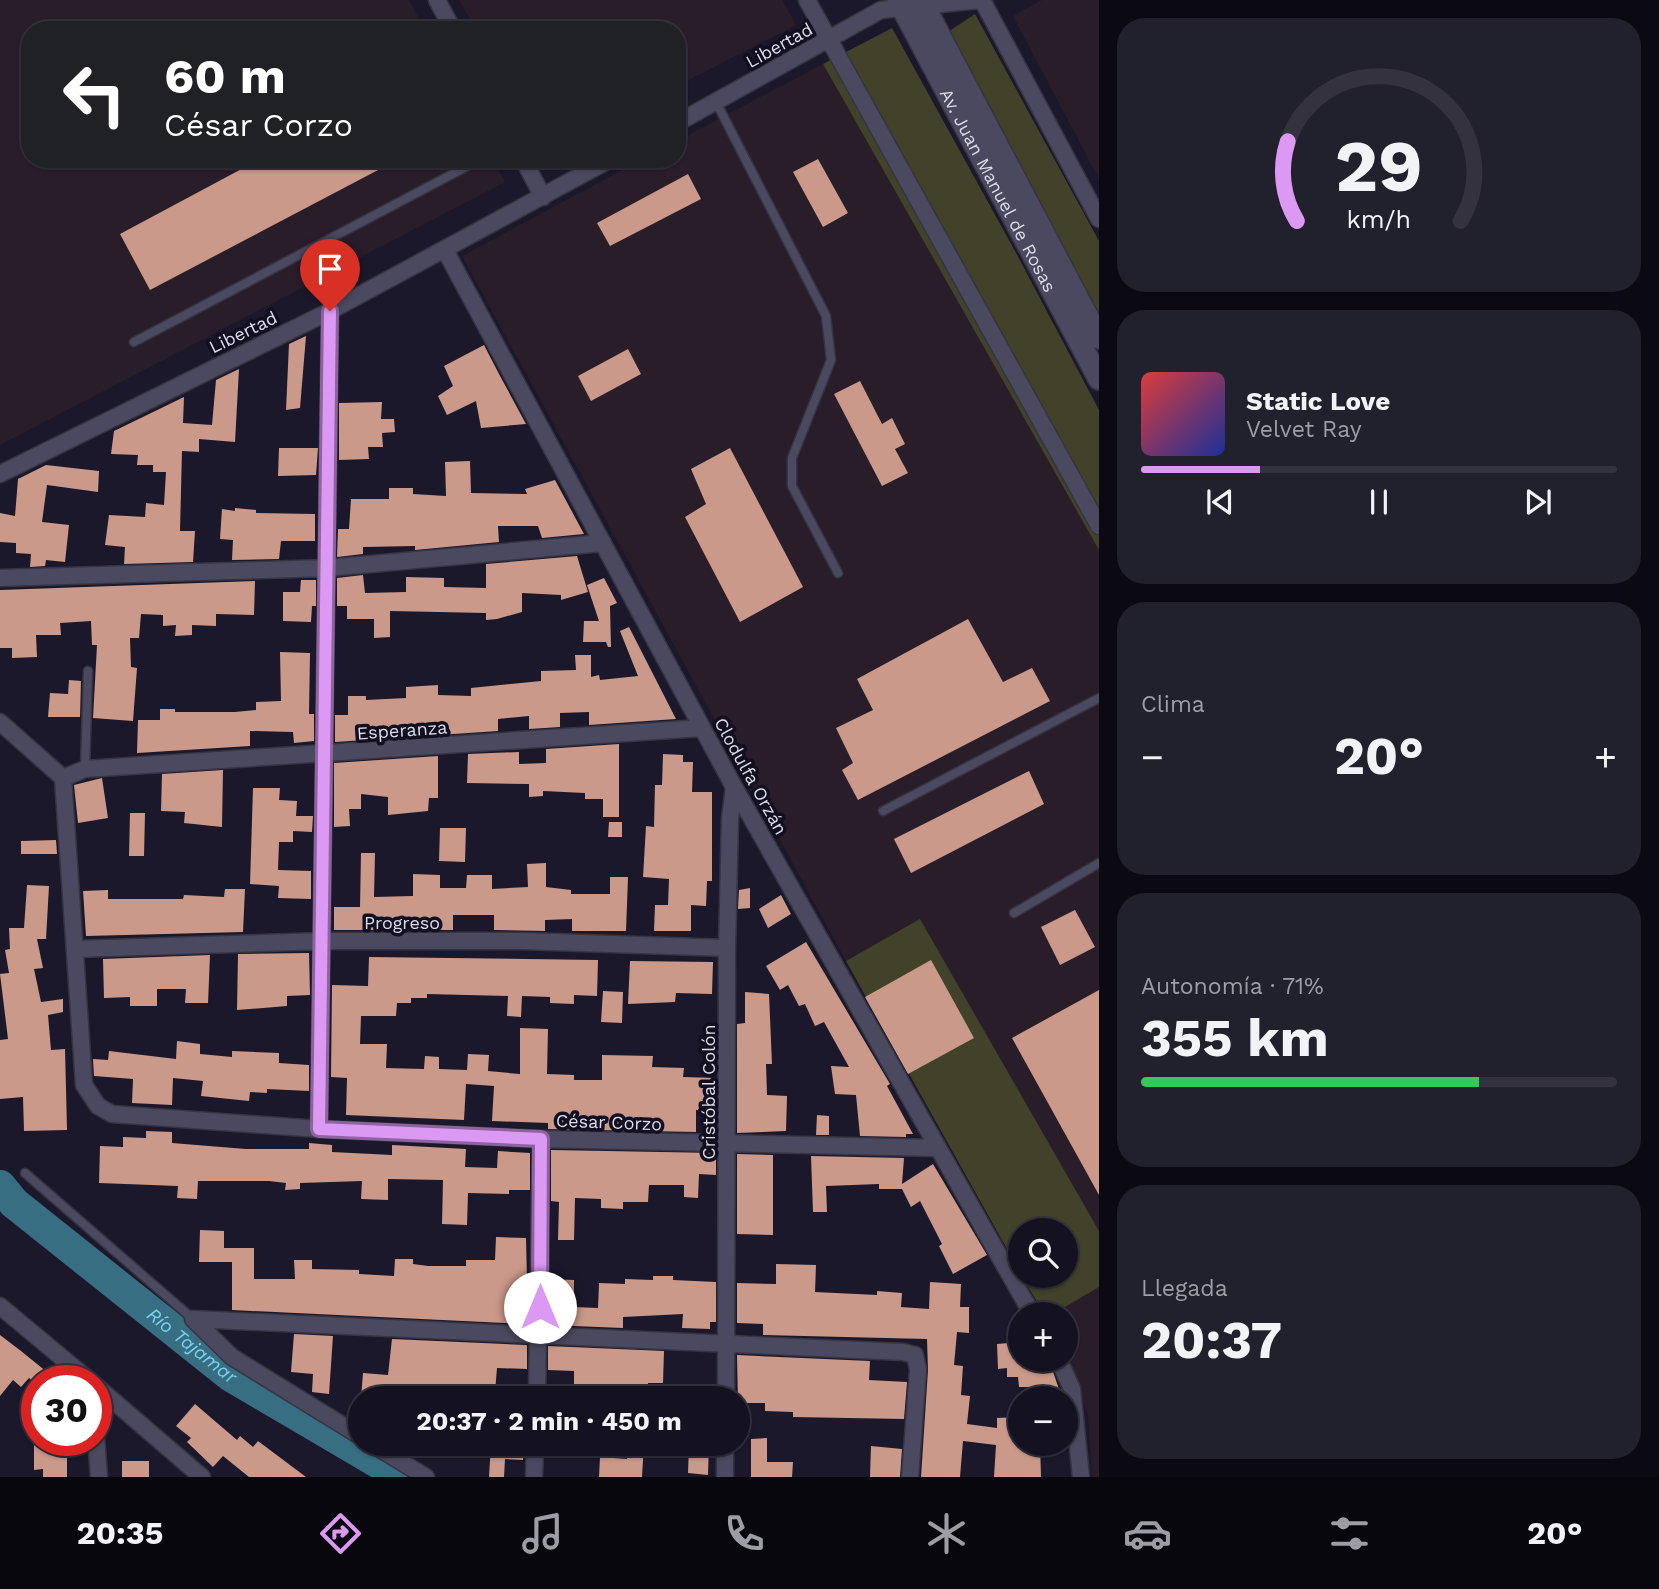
<!DOCTYPE html>
<html lang="es">
<head>
<meta charset="utf-8">
<style>
	:root { --surface:#141220; --page:#21202d; --text:#f1f3f6; --muted:#9d9ea5; --line:#33323e; --accent:#dc99f4 }
	body { margin:0; font-family:"Work Sans",sans-serif; background:var(--page); color:var(--text); height:100vh; display:flex; flex-direction:column; font-size:26px; white-space:nowrap }
	* { box-sizing:border-box; margin:0 }
	p { font-size:23px; color:var(--muted) }
	.icon { flex:none; width:38px; height:38px; fill:none; stroke:currentColor; stroke-width:2; stroke-linecap:round; stroke-linejoin:round }
	.map { position:relative; flex:1; overflow:hidden }
	.sheet { display:flex; flex-direction:column; gap:18px; padding:18px; background:#0b0a12; width:560px }
	.sheet>* { flex:none }
	.banner { position:absolute; left:21px; top:21px; width:665px; height:147px; border-radius:28px; box-shadow:0 2px 5px #0004,0 0 0 2px var(--line); background:#202124; color:#fff; overflow:hidden }
	.tools { position:absolute; left:1008px; top:1218px; display:grid; gap:14px }
	.tools a { display:grid; place-items:center; width:70px; height:70px; border-radius:50%; background:var(--surface); box-shadow:0 2px 5px #0004,0 0 0 2px var(--line); font-size:35px }
	.speed { position:absolute; left:21px; top:1365px; display:flex; gap:14px; font-size:35px; font-weight:700; text-align:center }
	.speed>* { display:grid; place-content:center; width:91px; height:91px; border-radius:50%; background:var(--surface); box-shadow:0 2px 5px #0004,0 0 0 2px var(--line); line-height:1 }
	.speed .limit { border:10px solid #d22; background:#fff; color:#111 }
	.pin { position:absolute; display:grid; place-items:center; width:60px; height:60px; color:#fff; margin:-72px -30px; border-radius:50% 50% 50% 0; rotate:-45deg; box-shadow:0 0 7px #0007 }
	.pin .icon { rotate:45deg }
	.me { position:absolute; width:77px; margin:-38px; rotate:0deg; stroke-linejoin:round; filter:drop-shadow(0 0 5px #0008) }
	.turn { display:flex; align-items:center; gap:24px; height:147px; padding:0 28px; font-size:32px }
	.turn .icon { width:91px; height:91px; stroke-width:2.5 }
	.turn b { display:block; font-size:49px; line-height:60px }
	.big { font-size:52px; font-weight:700; line-height:1.1 }
	.sheet .tile { flex:1; display:flex; flex-direction:column; justify-content:center; gap:10px; min-width:0; padding:0 24px; border-radius:28px; background:var(--page) }
	.sheet .dial { align-items:center; gap:0 }
	.dial svg { height:182px; overflow:visible; fill:none; stroke:var(--line); stroke-width:7; stroke-linecap:round; text-anchor:middle }
	.dial text { fill:var(--text); stroke:none }
	.song { display:flex; align-items:center; gap:21px }
	.cover { width:84px; height:84px; border-radius:10px; background:linear-gradient(135deg,hsl(0 70% 55%),hsl(230 70% 35%)) }
	.played { height:7px; border-radius:4px; background:linear-gradient(90deg,var(--accent) 25%,var(--line) 25%) }
	.keys { display:flex; justify-content:space-around; direction:ltr }
	.heat { display:flex; justify-content:space-between; align-items:center; font-size:38px; direction:ltr }
	.charge { height:10px; border-radius:5px; background:linear-gradient(90deg,#34c759 71%,var(--line) 0) }
	.trip { position:absolute; left:348px; top:1386px; width:402px; height:70px; border-radius:35px; background:var(--surface); box-shadow:0 2px 5px #0004,0 0 0 2px var(--line); font-weight:700; line-height:70px; text-align:center }
	.menu { display:flex; height:112px; justify-content:space-around; align-items:center; background:#08070d; color:var(--muted) }
	.menu .icon { width:49px; height:49px }
	.menu .selected { color:var(--accent) }
	.menu b { font-size:32px; color:var(--text) }
	main { display:flex; flex:1; min-height:0 }
	.map>svg:first-child { display:block }
</style>
</head>
<body>
<main>
<div class="map">
<svg width="1099" height="1477" viewBox="0 0 1099 1477">
	<rect width="100%" height="100%" fill="#1b182b"/>
	<path fill="#2a1d2a" d="M0,0h409l16,30h-395v129h463l12,23 -505,263z
		M459,0h323l14,25 -119,61v-56h-201z
		M1042,0h57v179l-86,-163z
		M823,64l276,486v927h-7l-4,-62 -22,-62v-39h-22l-22,-38h44v-46h-46v42l-174,-311 -384,-705 181,-97h34v-18z"/>
	<path fill="#414229" d="M975,14l124,227v73l-151,-282z
		M892,28l123,223 84,159v140l-276,-486z
		M920,919l179,312v56l-46,27h-9l-22,-38h44v-46h-46v42l-174,-311z"/>
	<g fill="none" stroke-linecap="round" stroke-linejoin="round">
		<path stroke="#376e81" stroke-width="32" id="s1" d="M0,1186l14,17 217,173 172,101"/>
	</g>
	<path fill="#cb9989" d="M260,159h139l-249,131 -30,-56z
		M818,159l30,54 -25,14 -30,-55z
		M688,174l13,25 -91,47 -13,-23z
		M306,336l-6,72 -14,2 3,-66z
		M484,345l15,29 27,50 -45,4 -5,-27 -29,14 -9,-19 15,-10 -9,-20z
		M628,349l13,25 -50,27 -13,-25z
		M239,369l-4,73 -36,-3v13l-17,-1 -2,80h15l-2,31 -69,2 1,-17 -20,-2 4,-30 36,2 1,-14 18,2 2,-33h-13v-7h-16l1,-10 -27,-1 3,-23 70,-34 -1,26 29,2 4,-45z
		M860,381l22,43 10,-6 13,26 -10,5 13,24 -26,13 -48,-92z
		M382,402l-1,17h13l1,13 -13,1 1,14h-15l1,12 -30,1v-57z
		M279,448h39l-2,27 -38,1z
		M730,448l73,139 -63,35 -55,-105 21,-13 -15,-35z
		M470,461l1,32 56,1 -2,-5 30,-9 29,54 -42,4 -4,-12h-40l1,16 -84,8v-4l-52,1v7l-26,3 1,-28h11l2,-30h38v-11h24v6l33,2 -1,-34z
		M46,465l53,6 -1,21 -51,-7 -5,37 27,3 -4,37 -19,-2 -1,6 -15,1 1,-13 -15,-1v-10l-16,-1v-29l15,3 3,-37z
		M235,508l21,2v3l59,1v27h-34l-2,18 -47,1 1,-20 -13,-1 2,-30 13,2z
		M577,556l11,36 -27,8v-5l-39,-2v19l-25,7 -11,1v-7l-96,-2v26l-16,1v-19h-27v-13h-10v-28l26,-3 2,18 41,-1v-15l38,1v9l42,1v-24z
		M604,578l13,25 -7,3 1,41h-3l-2,-5h-23l1,-21h15l-12,-36z
		M301,580h15v26h-4l-1,16 -28,-1v-29h17z
		M255,581l-1,34 -38,-1v12l-24,-1v10l-17,1 1,-11 -13,1v-11l-22,-1 -2,24h-9l1,29 6,1 -4,53 -40,-3 4,-73h-5l-1,-24 -31,2 1,12h-25l1,22 -25,1v-10h-12v-58z
		M968,619l35,63 29,-14 18,33 -192,99 -16,-30 11,-7 -17,-35 37,-18 -16,-31z
		M629,627l47,92 -87,6v-13l-29,1v14l-31,2v-13l-31,3v12l-163,11v-27h13v-19h18v4l40,-2v-11l32,-2v10l33,1v-8l70,-7v-10l35,-1 -1,-15h16v22l8,-2 1,5 38,-4 -18,-45z
		M280,652l30,1 -1,61h5v27l-20,2 -1,-11 -43,-1v15l-113,7 1,-33h22v-11h15v3h60l21,-2v-8l25,-1z
		M69,680l12,1 -1,36h-32l2,-24 18,1z
		M619,744v73h-16v-18h-18v-6l-42,-2v5l-14,1v-13l-62,-1 1,-29 51,-2v12l27,-1v-14z
		M663,754l20,1v7h10l-1,30h20v89h-5l-1,25 -15,-1v26h-37l1,-26h13l1,-26 -26,-2 3,-51 8,1 1,-42h7z
		M438,756v42h-9l-1,13 -40,4v-18l-27,-3v15h-12l1,17 -16,1v-64z
		M223,770l-1,57 -38,-4 1,-11 -24,-1 1,-37z
		M1029,771l15,33 -133,69 -17,-34z
		M102,778l6,40 -30,5 -4,-38z
		M253,788h27l-1,12 18,1 -1,15h17l-1,16 -19,-1v11h-14l-1,28 33,1v28l-33,-1 1,-12 -29,-2z
		M130,813h15l-1,43h-15z
		M609,822h13v15h-14z
		M440,828h26l-1,34 -26,-1z
		M56,840l1,14h-36v-13z
		M361,853h14l-1,44 39,-1v-22l27,1v13h26l1,-13h25v14l36,-2 -1,-23 19,-1v24l25,3v4h39v-17h18l-2,54h-54v-12l-27,1v11l-51,-1v-15h-41v15h-119v-23h26z
		M27,885l22,1 -3,53h-9l6,29 -9,1 7,33 22,-3v13l-15,3 3,35 14,-1 2,81 -43,1 -1,-34 -23,2v-59l8,-1 -8,-65 9,-1 -4,-23 5,-1 -1,-21h15z
		M750,888v20l-12,1 1,-19z
		M225,889h20l-2,43 -157,4 -3,-45 25,-1v9h75l1,-4 40,2z
		M781,895l10,19 -23,14 -9,-19z
		M1075,910l20,37 -35,18 -19,-38z
		M806,942l84,142 -3,2 26,48h-7v3l-46,-1 -4,-41 -21,-1 -4,-28 18,1 -25,-45 -9,4 -10,-22 -6,2 -11,-21 -8,5 -14,-24z
		M309,953l1,42 -23,1v10l-50,4 1,-56z
		M210,955l-2,48h-23l1,-14h-29v17h-27v-9l-26,1 -1,-39z
		M369,957l229,3 -1,36 -23,-1v9l-24,-1v-6l-28,-1 -1,21 -14,-1 1,-20 -81,-2v4h-16v5h-14l-1,13h-35l-1,28h27l-1,24 38,1 1,-13 14,1v12l28,1 1,-16 21,1 -1,16 32,3v-46l28,1 -1,45 27,1v5h28v-25l51,1 -1,11 32,1 -1,9 33,1v33l-20,-1v22l-148,-3v-6l-56,-2 2,-35 -28,-2 -2,36 -118,-5 1,-37 -16,-1 1,-92 36,1z
		M931,960l43,78 -66,36 -43,-77z
		M630,961l83,1 -1,32 -36,-1 -1,9 -47,2z
		M1099,990v205l-87,-157z
		M603,991l20,1 -1,31 -21,-1z
		M745,992l24,2 3,70h-6l1,31 20,1 -1,35 -49,2v-109l8,-1z
		M177,1041l23,3v10l32,3v-6l47,2v10l30,2v26l-42,-2v4l-17,-1 -1,9 -48,-5 2,-15 -30,-3 -1,27 -40,-2 1,-24 -39,-3 -1,-17 15,1 1,-9 67,8z
		M817,1115l12,1v19h-13z
		M146,1131l26,1v11l74,6h63v-6l23,2v7l60,3v-10l74,4 -1,18 32,1 1,-17 32,2v37h-21v4l-41,-1 -1,32 -25,-1 1,-44 -55,-1v21l-27,-1 1,-18 -62,2v6l-15,1 1,-7 -17,-2h-71l-1,18 -20,-1 1,-12 -79,-3 1,-37 23,1v-10l23,1z
		M551,1150l165,3v22l-17,-1 -1,24 -14,-1v-12h-35l-1,17h-25v7l-22,-1v-9l-26,-1 -1,42h-16l1,-38 -8,-1z
		M737,1154l36,1v80l-36,-1z
		M811,1156l93,2 -2,26 31,-20 54,91 -34,19 -14,-28 3,-2 -22,-43 -9,6 -9,-18h-23v-5l-53,2 1,26h-14z
		M200,1230l24,1v17h30v31h41l-1,-19h18v9l47,1v4l35,2 1,-17h18v5l15,2h38v-6h29l1,-23 30,1 2,86 -296,-14v-48h-33z
		M776,1264l40,1 -1,27 62,3v-4l25,2 -1,14 28,2 1,-27 31,2 -1,23h9v26l-12,-1 -3,33 9,1 -2,29 9,1 -3,28 30,4v-10l21,-1 -1,27h23l1,33h-47l2,-32 -33,-4 -3,36h-39l7,-107 -1,-31 -164,-4v-11l-26,-1v-40l39,1z
		M653,1276h20v4l43,2v40h-6v7l-28,-1 1,-14 -60,3v11l-74,-3v-46l25,1v27l24,1 1,-25 26,1v-5l28,1z
		M294,1334l39,2 -4,58 -17,-2 1,-18 -22,-2z
		M0,1335l21,16 37,30h-21l-1,3 -7,-6 -8,9 -8,-7 -13,16z
		M392,1339l135,6v24l-30,-1 -2,24 -39,-2v8h-95l2,-25 25,2z
		M1020,1342v18h29l13,38h-28l-1,-11h-14l-1,-10h-11v-9l-9,1 -1,-25z
		M548,1346l116,5 -1,32h-15v12h-23l1,-11 -29,1v11l-23,1v-26l-26,-1z
		M737,1355l133,6 -1,19 38,2 -3,37 -111,-2v-5l-28,-1v-8h-27z
		M195,1404l42,36 3,-4 13,11 5,-6 48,36h-57l-26,-21 -10,11 -26,-25 4,-4 -15,-12z
		M767,1438v24h26l-1,15h-41v-38z
		M34,1440h33v37h-24v-8l-9,1z
		M491,1444h33l-1,16 -18,-1 -1,18h-15z
		M628,1444h16l-2,33h-43l1,-20 27,2z
		M689,1444h20l-1,31 -20,-2z
		M871,1446l31,3 -2,28h-30z
		M122,1461h27v16h-27z"/>
	<g fill="none" stroke-linecap="round" stroke-linejoin="round">
		<g stroke="#353442" stroke-width="11">
			<path id="lane" d="M716,102l110,214 5,44 -39,98v28l46,87
				M134,342l347,-183
				M85,769l3,-98
				M883,811l216,-113
				M1014,913l85,-50
				M25,1173l168,146"/>
		</g>
		<g stroke="#353442" stroke-width="19">
			<path id="street" d="M437,0l16,30
				M807,0l292,526
				M982,0l117,219
				M677,123l204,-113 99,-10
				M523,159l20,38
				M445,250l289,537 298,527
				M0,474l330,-163 281,-152
				M0,578l327,-10 276,-25
				M0,722l63,56 21,307 14,21 14,8 207,15 222,10 395,9
				M63,778l22,-9 617,-41
				M76,949l246,-8h202l203,7
				M319,1129l11,-818
				M0,1306l90,75
				M193,1319l710,33 12,3 3,15 -8,107
				M193,1319l39,38 128,79
				M1059,1360l13,29 9,88
				M96,1386l106,91
				M537,1398l4,-259
				M726,1398l1,-450 3,-129 4,-32
				M96,1437l3,40
				M372,1444l54,33
				M534,1477l1,-33
				M725,1477v-33"/>
		</g>
		<g stroke="#353442" stroke-width="24">
			<g id="secondary">
				<path id="s2" d="M898,0l201,379"/>
				<path d="M921,0l178,338"/>
			</g>
		</g>
		<use href="#lane" stroke="#4b495f" stroke-width="8"/>
		<use href="#street" stroke="#4b495f" stroke-width="16"/>
		<use href="#secondary" stroke="#4b495f" stroke-width="21"/>
	</g>
	<g fill="none" stroke-linecap="round" stroke-linejoin="round">
		<g stroke="#8f639f" stroke-width="18">
			<path id="route" d="M330,311l-11,818 222,10 -1,168"/>
		</g>
		<use href="#route" stroke="#dc99f4" stroke-width="12"/>
	</g>
	<g text-anchor="middle" dominant-baseline="central" stroke-width="7" stroke-linejoin="round" paint-order="stroke">
		<g font-size="18" fill="#dddce9" stroke="#120f21">
			<text transform="translate(779 45) rotate(-29)">Libertad</text>
			<text stroke="none"><textPath href="#s2" startOffset="215">Av. Juan Manuel de Rosas</textPath></text>
			<text transform="translate(243 332) rotate(-26)">Libertad</text>
			<text transform="translate(402 730) rotate(-4)">Esperanza</text>
			<text transform="translate(751 776) rotate(61)">Clodulfa Orzán</text>
			<text x="402" y="922">Progreso</text>
			<text transform="translate(708 1092) rotate(-90)">Cristóbal Colón</text>
			<text transform="translate(609 1122) rotate(2)">César Corzo</text>
		</g>
		<g font-size="19" font-style="italic" fill="#79d1ef" stroke="#120f21">
			<text stroke="none"><textPath href="#s1" startOffset="250">Río Tajamar</textPath></text>
		</g>
	</g>
</svg>
<div class="tools">
<a><svg class="icon" aria-label="search" viewBox="0 0 24 24"><circle cx="10" cy="10" r="6"/><path d="M15 15l6 6"/></svg></a>
<a>+</a>
<a>−</a>
</div>
<div class="speed"><div class="limit">30</div></div>
<div class="pin" style="left:330px;top:311px;background:#d93025"><svg class="icon" aria-label="arrive" viewBox="0 0 24 24"><path d="M6 21V4h12l-3 4 3 4H6"/></svg></div>
<svg class="me" style="left:540px;top:1307px" viewBox="-20 -20 40 40"><circle r="19" fill="#fff"/><path d="M0-13L10 11 0 6-10 11z" fill="#dc99f4"/></svg>
<div class="trip">20:37 · 2 min · 450 m</div>
<div class="banner">
<div class="turn"><svg class="icon" aria-label="left" viewBox="0 0 24 24"><path d="M17 20v-9H6M10 6l-5 5 5 5"/></svg><div><b>60 m</b>César Corzo</div></div>
</div>
</div>
<section class="sheet">
<div class="tile dial"><svg viewBox="0 0 100 80">
<path d="M14 69A42 42 0 1 1 86 69"/>
<path d="M14 69A42 42 0 0 1 10 34" stroke="#dc99f4"/>
<text x="50" y="56" font-size="32" font-weight="700">29</text>
<text x="50" y="72" font-size="11">km/h</text>
</svg></div>
<div class="tile">
<div class="song"><i class="cover"></i><div><b>Static Love</b><p>Velvet Ray</p></div></div>
<div class="played"></div>
<div class="keys"><svg class="icon" aria-label="previous" viewBox="0 0 24 24"><path d="M18 5L8 12l10 7zM5 5v14"/></svg><svg class="icon" aria-label="pause" viewBox="0 0 24 24"><path d="M8 5v14M16 5v14"/></svg><svg class="icon" aria-label="next" viewBox="0 0 24 24"><path d="M6 5l10 7-10 7zM19 5v14"/></svg></div>
</div>
<div class="tile"><p>Clima</p>
<div class="heat"><a>−</a><b class="big">20°</b><a>+</a></div>
</div>
<div class="tile"><p>Autonomía · 71%</p><b class="big">355 km</b><div class="charge"></div></div>
<div class="tile"><p>Llegada</p><b class="big">20:37</b></div>
</section>
</main>
<nav class="menu">
<b>20:35</b>
<svg class="icon selected" aria-label="directions" viewBox="0 0 24 24"><path d="M12 3l9 9-9 9-9-9zM9 14v-3h6M13 9l2 2-2 2"/></svg>
<svg class="icon" aria-label="music" viewBox="0 0 24 24"><path d="M9 18V5l10-2v13"/><circle cx="6" cy="18" r="3"/><circle cx="16" cy="16" r="3"/></svg>
<svg class="icon" aria-label="phone" viewBox="0 0 24 24"><path d="M5 4h4l2 5-3 2q2 4 5 5l2-3 5 2v4C11 20 4 13 5 4z"/></svg>
<svg class="icon" aria-label="climate" viewBox="0 0 24 24"><path d="M12 3v18M4 7l16 10M4 17L20 7"/></svg>
<svg class="icon" aria-label="car" viewBox="0 0 24 24"><path d="M5 17H2v-5l4-1 3-4h7l3 4 3 1v5h-3M9 17h6M6 11h13"/><circle cx="7" cy="17" r="2"/><circle cx="17" cy="17" r="2"/></svg>
<svg class="icon" aria-label="filters" viewBox="0 0 24 24"><path d="M4 7h16M4 17h16"/><circle cx="9" cy="7" r="2"/><circle cx="15" cy="17" r="2"/></svg>
<b>20°</b>
</nav>
</body>
</html>
